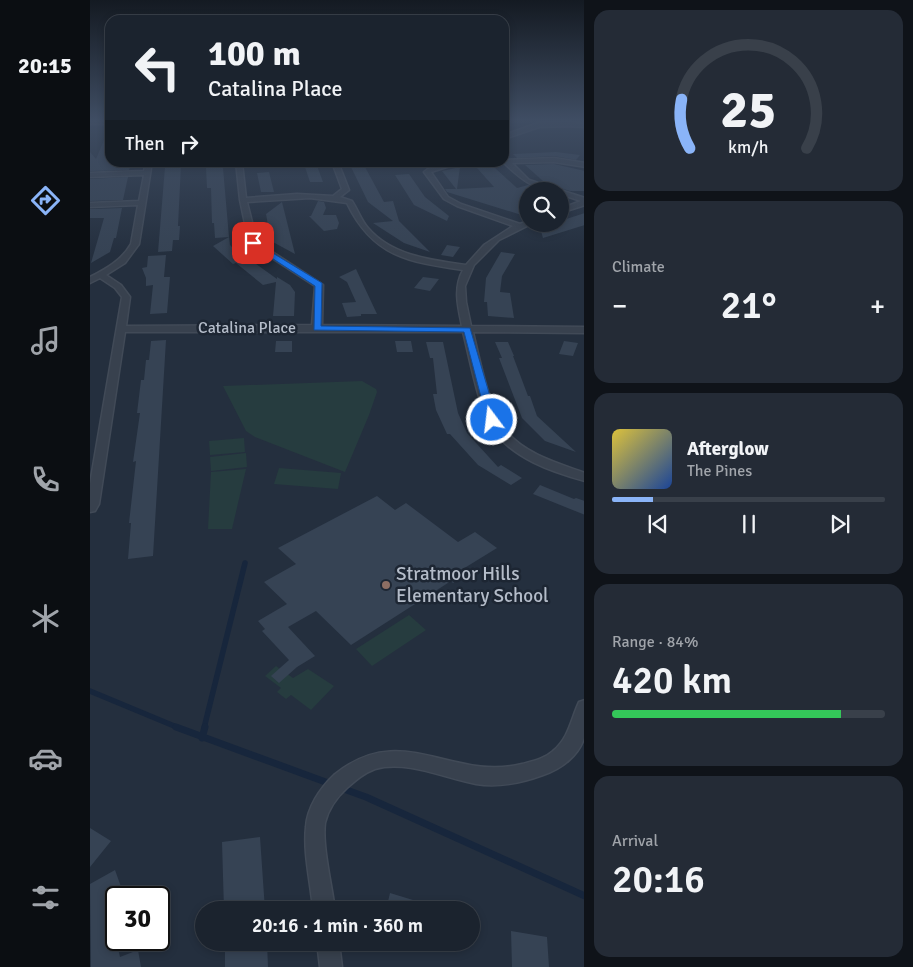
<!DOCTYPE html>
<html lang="en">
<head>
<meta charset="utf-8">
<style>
	:root { --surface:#1b232e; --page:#242b36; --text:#f1f3f6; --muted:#a0a4aa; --line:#39404a; --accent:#8ab4f8 }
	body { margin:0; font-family:Signika,sans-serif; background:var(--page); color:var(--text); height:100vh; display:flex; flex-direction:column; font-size:19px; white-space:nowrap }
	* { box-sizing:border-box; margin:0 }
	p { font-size:16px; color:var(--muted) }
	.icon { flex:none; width:28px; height:28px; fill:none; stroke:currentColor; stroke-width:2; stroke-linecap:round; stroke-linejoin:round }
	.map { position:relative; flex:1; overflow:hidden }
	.side { display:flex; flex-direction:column; gap:10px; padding:10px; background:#0f1319; width:329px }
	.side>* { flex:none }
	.guide { position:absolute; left:15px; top:15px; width:404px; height:152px; border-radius:15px; box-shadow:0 2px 8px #0003,0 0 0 1px var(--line); background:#1b232e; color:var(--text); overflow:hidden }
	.controls { position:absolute; left:429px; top:182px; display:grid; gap:10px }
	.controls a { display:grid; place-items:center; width:50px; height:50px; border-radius:50%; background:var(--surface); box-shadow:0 2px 8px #0003,0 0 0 1px var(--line); font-size:25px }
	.speed { position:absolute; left:15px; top:886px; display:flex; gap:10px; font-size:25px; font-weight:700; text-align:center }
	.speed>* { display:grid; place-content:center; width:65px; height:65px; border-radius:50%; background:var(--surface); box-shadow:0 2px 8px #0003,0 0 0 1px var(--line); line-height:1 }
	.speed .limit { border:2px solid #111; border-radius:8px; background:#fff; color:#111 }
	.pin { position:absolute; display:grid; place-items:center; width:42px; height:42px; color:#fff; margin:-21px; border-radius:10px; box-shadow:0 2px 8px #0006 }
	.me { position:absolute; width:55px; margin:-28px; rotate:345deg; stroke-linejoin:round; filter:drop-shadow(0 0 4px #0008) }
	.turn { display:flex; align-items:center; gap:18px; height:105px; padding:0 20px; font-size:22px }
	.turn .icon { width:65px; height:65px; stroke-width:2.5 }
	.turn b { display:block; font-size:35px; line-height:42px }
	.then { display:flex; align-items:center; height:48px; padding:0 20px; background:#0003; gap:10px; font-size:19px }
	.big { font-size:38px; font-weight:600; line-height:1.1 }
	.side .tile { flex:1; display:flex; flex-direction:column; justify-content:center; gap:8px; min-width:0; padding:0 18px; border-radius:15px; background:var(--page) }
	.side .dial { align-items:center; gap:0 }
	.dial svg { height:130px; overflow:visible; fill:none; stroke:var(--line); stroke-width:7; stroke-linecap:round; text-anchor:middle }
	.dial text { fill:var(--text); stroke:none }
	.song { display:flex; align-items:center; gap:15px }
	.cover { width:60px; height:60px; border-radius:8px; background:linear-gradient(135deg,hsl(50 70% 55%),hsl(220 70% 35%)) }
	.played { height:5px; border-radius:2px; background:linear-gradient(90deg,var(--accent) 15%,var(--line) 15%) }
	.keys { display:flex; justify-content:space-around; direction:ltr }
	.heat { display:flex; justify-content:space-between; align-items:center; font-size:28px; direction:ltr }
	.charge { height:8px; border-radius:4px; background:linear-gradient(90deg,#34c759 84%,var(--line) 0) }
	.trip { position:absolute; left:105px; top:901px; width:285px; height:50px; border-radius:25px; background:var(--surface); box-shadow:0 2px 8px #0003,0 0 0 1px var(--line); font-weight:600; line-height:50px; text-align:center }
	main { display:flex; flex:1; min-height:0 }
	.tab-bar { display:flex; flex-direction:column; width:90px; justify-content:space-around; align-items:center; background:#0b0e12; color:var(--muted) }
	.tab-bar .icon { width:35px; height:35px }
	.tab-bar .current { color:var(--accent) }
	.tab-bar b { font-size:22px; color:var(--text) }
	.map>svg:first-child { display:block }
</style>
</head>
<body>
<main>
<nav class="tab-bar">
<b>20:15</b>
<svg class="icon current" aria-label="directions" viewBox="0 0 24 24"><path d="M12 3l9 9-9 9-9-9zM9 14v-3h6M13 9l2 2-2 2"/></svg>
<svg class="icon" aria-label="music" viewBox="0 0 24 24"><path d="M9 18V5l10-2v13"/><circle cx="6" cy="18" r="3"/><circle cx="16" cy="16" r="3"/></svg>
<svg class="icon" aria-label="phone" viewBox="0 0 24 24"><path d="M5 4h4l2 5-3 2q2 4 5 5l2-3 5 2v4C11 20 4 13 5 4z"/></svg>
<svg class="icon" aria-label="climate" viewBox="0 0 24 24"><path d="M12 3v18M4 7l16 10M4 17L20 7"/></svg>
<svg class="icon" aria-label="car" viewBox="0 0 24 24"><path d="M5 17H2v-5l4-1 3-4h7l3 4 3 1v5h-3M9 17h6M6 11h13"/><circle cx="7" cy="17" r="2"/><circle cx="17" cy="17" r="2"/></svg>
<svg class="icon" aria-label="filters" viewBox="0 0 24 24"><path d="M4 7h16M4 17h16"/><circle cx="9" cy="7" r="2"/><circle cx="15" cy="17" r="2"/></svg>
</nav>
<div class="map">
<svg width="495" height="967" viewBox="0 0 495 967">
	<rect width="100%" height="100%" fill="#242f3e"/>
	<path fill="#263c3f" d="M272,381l14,8 1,3 -8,23 -24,57 -90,-35 -9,-6 -23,-45z
		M154,438l1,14 -35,3 -1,-14z
		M156,453l1,14 -36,4 -1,-14z
		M189,468l62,5 -3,16 -64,-5z
		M156,469l-14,60h-24l3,-57z
		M319,615l17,15 -54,36 -16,-17z
		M186,666l17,12 15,-9 26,17 -23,24 -20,-15 -5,4 -9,-7 4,-4 -16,-12z"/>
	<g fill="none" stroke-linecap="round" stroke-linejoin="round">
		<path stroke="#17263c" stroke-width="5.5" d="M0,691l89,37
			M114,728l41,-165"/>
		<path stroke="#17263c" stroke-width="7" d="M86,727l155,57
			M112,738l3,-11
			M251,788l25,9 219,99"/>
	</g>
	<path fill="#364354" d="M20,126v39l21,-1 -2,6 -39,1v-19l6,7z
		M466,152l24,3 -4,5 -22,-4 -37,2 -4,-4z
		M226,163l7,19h-13l-6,-18z
		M464,164l31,7v20h-15l-30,-9 3,-1 -18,-16z
		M91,165l-3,61h2l-1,14h-6l-1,11 -14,1 7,-85z
		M260,165h12l3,2 19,35 9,-1 6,20 31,31 -26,-9 -31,-20 20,-2 -25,-19z
		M370,167l-3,22 37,-2 -17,-19h18l22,20 11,-3 17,6h-17v26l-81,-25 -2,-3h11l-14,-18z
		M116,168h17l6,69 -14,1 -1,-15h-2l-1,-35h-4z
		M179,172l5,20h-13l-4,-19z
		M319,174l16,23 24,19 -2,5 -33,-16 -19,-30z
		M38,177l-5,23 -33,1v-22z
		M228,201l6,1 2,6 -3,7h13l3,8 -2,6 -13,2 -15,-15h2z
		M192,202l13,52 -24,-13 -5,-27z
		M32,208l-6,30h-2l-4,14 -19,11 13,-45h-14v-9z
		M495,213v12l-42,13 -3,-10 20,-4v-3z
		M139,237l1,8 12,12 3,-1 32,23v-2l13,8 5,7 -1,24h-21l3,-34 -13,3 -27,-22 -3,1 -20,-18z
		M357,245l13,2 -7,10 -12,-2z
		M411,252l14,2 -13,22 -2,16 10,1 4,25 -26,-2 -1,-14h-3l2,-24z
		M76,255l-2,22h6l-3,36 -17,1 3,-29 -7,1v-8l-4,-10 5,-1 1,-11z
		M266,269l6,13 15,32h-16v2l-14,1 -5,-14 14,-1 -9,-20 -8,-5z
		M333,277l16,2 -9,12 -16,-3z
		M76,340l-13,216 -25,3 3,-36h-2l7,-62 -3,1 7,-49h-3l4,-33h3l2,-20h3l2,-19z
		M186,341h16v11h-17z
		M305,341h16l2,11h-16z
		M474,341l14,2 -5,13 -14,-2z
		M336,342h17l15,71 9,20 31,34 3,-2 21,13 -11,7 -33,-20 -28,-31h-3l-11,-24 -3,-16h4l-4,-36h-3z
		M405,342h13l6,14h-1l15,40h2l7,20 39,36 -31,-11 -23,-23 -23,-60h3z
		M450,485l34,14 2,-1 9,3v14l-52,-21z
		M287,496l18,14 11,-7 52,39 17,-10 22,16 -39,24 5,4 -10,7 -2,-2 -100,64 -35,-34 -28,16 27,29 -18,11 -18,16 -8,-7 18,-16 -27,-29 3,-2 -7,-8 29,-17 -23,-22 32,-18 -18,-16z
		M0,828l21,13 -21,26z
		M170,837l5,73h-41l-2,-68z
		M25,870l10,28h-9v42l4,17 18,-7 3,17h-50l-1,-83z
		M300,893l46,14v3h-50z
		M421,931l36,6 2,30h-37z
		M135,942h42l1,25h-43z"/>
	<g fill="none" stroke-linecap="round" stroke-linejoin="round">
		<g stroke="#414a57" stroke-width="3">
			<path id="minor" d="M0,120h20v4h-20z
				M479,122l16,2v3l-16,-1 -30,1 -35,12v-4l34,-12z
				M464,158l31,5v4l-31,-5 -42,1 17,17 56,18v7l-25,8v-4l21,-8 -21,-7v-3c-25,0 -38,-11 -55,-27l-4,-2h3v-2z
				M56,162h6l-13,82 -14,19 -19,12 15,10 9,12 -4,29 186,-1 3,-39 -66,-43 -9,-43 -4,-38 6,1 4,35 51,-4 36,2 9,-7 -10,-27h6l11,28 -9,7 12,4c6,9 9,19 16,27 24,28 63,32 98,37l18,-20 29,-19 -56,-20 -13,-7 -20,-27c18,-16 50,-10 73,-10l-47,4 -19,6 17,25 13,7 59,20 8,-3v3h3l-32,16 -25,25 -9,21 1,16 5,24 114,1v6l-112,-1c6,25 17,81 33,99 19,23 51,32 79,42v8c-33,-9 -74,-23 -93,-53 -14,-22 -22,-69 -29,-96h-338l-26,172 -4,7 -5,1v-28l32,-187 -7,-9 -15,-10 -10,5v-6c16,-8 32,-17 41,-33l7,-39 -48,2v-4l49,-2 5,-26 -54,2v-4l54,-2zM220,198l37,5c26,54 62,59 116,67 -10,18 -5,37 -1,56l-140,-1 1,-40 -66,-43 -10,-40z
				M495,700c0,11 0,23 0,34 -4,21 -24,35 -42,41 -22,8 -44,13 -67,9 -32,-6 -69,-24 -101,-15 -11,4 -19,11 -28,19 -10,9 -19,22 -22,35 -3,22 7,63 10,87h-22c-2,-26 -10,-57 -7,-83 1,-19 14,-39 28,-52 68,-56 117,7 188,-11 11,-3 22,-5 31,-13 16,-13 18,-32 26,-49z
				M227,942h22l3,25h-22z"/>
		</g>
		<use href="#minor" fill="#38414e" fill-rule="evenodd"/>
	</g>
	<linearGradient id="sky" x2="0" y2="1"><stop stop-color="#141a22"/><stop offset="0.47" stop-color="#3f4d63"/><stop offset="1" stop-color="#3f4d63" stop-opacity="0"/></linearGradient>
	<rect width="495" height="254" fill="url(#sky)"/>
	<path fill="#1a73e8" stroke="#114b97" d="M163,241l69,42 -1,43 149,2 27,92 -1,2h-7l-2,-2 -23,-88 -150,-2 1,-44 -65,-42 -1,-1z"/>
	<circle fill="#8d6e63" stroke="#1d2633" stroke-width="2" cx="296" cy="585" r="5"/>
	<g text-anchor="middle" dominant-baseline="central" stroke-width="5" stroke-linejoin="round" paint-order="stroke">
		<g font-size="16" fill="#b4bcc9" stroke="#1d2633">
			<text x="157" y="328">Catalina Place</text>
		</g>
		<g font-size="19" fill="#b4bcc9" stroke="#1d2633" text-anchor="start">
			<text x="306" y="574">Stratmoor Hills<tspan x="306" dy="22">Elementary School</tspan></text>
		</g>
	</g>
</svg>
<div class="controls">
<a><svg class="icon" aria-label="search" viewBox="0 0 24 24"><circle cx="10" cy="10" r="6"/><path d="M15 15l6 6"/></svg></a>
</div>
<div class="speed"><div class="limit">30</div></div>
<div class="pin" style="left:163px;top:243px;background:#d93025"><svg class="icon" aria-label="arrive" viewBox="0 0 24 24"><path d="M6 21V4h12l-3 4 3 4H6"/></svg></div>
<svg class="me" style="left:402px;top:420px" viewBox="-20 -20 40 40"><circle r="17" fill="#1a73e8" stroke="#fff" stroke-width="3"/><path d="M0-11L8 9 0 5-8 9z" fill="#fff"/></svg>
<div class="trip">20:16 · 1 min · 360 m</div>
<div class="guide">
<div class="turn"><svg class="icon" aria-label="left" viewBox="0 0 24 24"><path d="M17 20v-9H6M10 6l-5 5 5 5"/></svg><div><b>100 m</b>Catalina Place</div></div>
<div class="then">Then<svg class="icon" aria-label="right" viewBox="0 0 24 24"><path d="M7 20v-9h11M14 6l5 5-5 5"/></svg></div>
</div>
</div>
<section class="side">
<div class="tile dial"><svg viewBox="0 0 100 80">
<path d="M14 69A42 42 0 1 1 86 69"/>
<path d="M14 69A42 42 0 0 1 9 39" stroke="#8ab4f8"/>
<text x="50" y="56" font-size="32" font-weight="700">25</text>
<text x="50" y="72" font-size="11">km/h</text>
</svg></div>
<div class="tile"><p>Climate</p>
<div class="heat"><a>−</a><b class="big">21°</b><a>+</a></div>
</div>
<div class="tile">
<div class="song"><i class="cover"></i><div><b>Afterglow</b><p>The Pines</p></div></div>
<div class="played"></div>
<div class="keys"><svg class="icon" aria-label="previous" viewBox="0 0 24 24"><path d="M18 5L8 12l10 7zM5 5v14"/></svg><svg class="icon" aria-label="pause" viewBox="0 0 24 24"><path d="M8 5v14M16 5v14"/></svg><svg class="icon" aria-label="next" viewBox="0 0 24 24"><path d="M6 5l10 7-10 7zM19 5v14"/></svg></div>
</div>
<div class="tile"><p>Range · 84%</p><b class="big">420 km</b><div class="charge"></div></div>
<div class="tile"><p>Arrival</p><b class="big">20:16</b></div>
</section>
</main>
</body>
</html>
